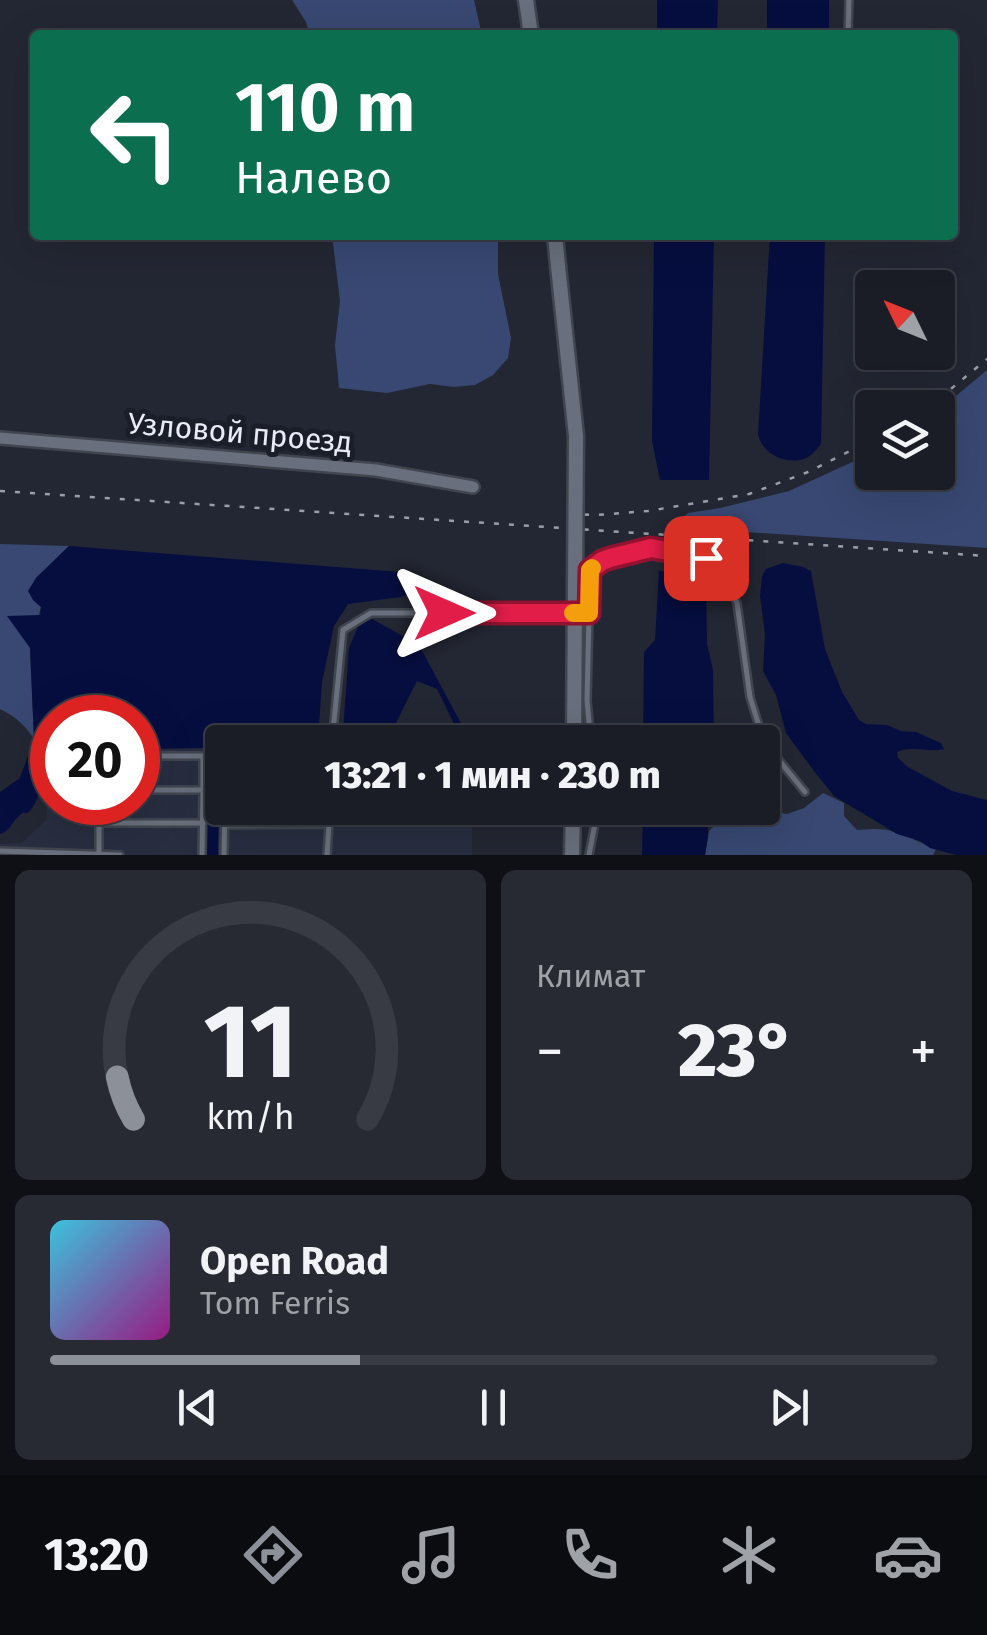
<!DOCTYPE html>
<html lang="ru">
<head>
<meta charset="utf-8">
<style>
	:root { --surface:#1a1d26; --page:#272a32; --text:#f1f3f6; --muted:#9fa2a7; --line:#383b43; --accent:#8c9099 }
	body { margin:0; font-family:"Fira Sans",sans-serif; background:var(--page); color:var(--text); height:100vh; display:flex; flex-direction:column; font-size:38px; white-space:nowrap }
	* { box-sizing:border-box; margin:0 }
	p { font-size:32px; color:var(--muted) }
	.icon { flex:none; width:55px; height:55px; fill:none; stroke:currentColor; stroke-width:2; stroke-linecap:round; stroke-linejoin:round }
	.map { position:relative; height:855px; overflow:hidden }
	.drawer { display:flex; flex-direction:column; gap:15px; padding:15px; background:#0e1015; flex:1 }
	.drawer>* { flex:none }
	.hud { position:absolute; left:30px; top:30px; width:928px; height:210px; border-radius:10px; box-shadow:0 10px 40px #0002,0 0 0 2px var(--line); background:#0b6e4f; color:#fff; overflow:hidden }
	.needle { width:65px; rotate:313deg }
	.fabs { position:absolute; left:855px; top:270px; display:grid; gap:20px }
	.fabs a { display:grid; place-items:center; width:100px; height:100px; border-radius:10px; background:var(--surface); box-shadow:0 10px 40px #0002,0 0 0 2px var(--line); font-size:50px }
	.speed { position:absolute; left:30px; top:695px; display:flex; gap:20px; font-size:50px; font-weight:700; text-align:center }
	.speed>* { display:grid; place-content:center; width:130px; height:130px; border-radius:50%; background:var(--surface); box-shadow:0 10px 40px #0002,0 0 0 2px var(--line); line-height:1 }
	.speed .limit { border:15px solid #d22; background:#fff; color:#111 }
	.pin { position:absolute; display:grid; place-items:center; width:85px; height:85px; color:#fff; margin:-42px; border-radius:20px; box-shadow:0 5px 15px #0006 }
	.me { position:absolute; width:110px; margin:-55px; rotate:90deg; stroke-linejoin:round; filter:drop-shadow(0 0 8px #0008) }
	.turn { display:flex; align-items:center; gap:35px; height:210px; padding:0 40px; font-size:45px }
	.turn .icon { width:130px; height:130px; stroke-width:2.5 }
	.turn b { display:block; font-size:70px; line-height:85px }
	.big { font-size:75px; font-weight:800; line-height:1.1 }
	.drawer .widget { flex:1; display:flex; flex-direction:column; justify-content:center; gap:15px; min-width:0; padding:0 35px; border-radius:15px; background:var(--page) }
	.drawer .dial { align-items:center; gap:0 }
	.dial svg { height:260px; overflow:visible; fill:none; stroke:var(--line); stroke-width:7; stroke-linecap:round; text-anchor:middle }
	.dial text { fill:var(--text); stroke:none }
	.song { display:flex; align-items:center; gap:30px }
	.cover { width:120px; height:120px; border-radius:15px; background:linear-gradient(135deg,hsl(190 70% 55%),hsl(310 70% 35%)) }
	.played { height:10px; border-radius:5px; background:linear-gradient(90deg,var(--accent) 35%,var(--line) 35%) }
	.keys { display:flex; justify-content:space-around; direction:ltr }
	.heat { display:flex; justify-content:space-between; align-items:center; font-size:55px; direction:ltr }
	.drawer .tiles { flex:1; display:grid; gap:15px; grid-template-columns:1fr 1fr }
	.widget:last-child { grid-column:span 2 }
	.trip { position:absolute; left:205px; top:725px; width:575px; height:100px; border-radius:10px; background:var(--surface); box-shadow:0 10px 40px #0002,0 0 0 2px var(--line); font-weight:800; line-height:100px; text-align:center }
	.tab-bar { display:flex; height:160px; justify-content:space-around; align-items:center; background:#0a0c0f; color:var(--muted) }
	.tab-bar .icon { width:70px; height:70px }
	.tab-bar .selected { color:var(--accent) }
	.tab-bar b { font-size:45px; color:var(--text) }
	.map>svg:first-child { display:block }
</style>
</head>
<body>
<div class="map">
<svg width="987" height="855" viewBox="0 0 987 855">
	<rect width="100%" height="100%" fill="#232733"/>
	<path fill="#282e40" d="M222,747v61h250v47h-472v-11l22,-1 25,-24 -2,-67h7v50h86v-52z"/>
	<path fill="#384872" d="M292,0h182l8,35h-172l-4,-13z
		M332,235h166v39l13,64 -3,20 -15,17 -18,10 -21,2 -24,-3 -43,9 -48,-5 -4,-43 5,-44z
		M987,370v178l-301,-20 -7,-7 9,-8 32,-5 69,-17 83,-38v19h66v-61z
		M0,544l69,2 -33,32 -3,22 8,7 -11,41 4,91c-10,-15 -18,-22 -34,-30z
		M823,793l21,10v13l13,14c5,0 11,-1 16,-1 23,-1 44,13 63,20l-3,6h-228l4,-24 19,-18 29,-4 30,5 17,-6z"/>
	<path fill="#060e40" d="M657,0h61l-1,35h-60z
		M767,0h62v35h-62z
		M654,235h60l-5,245h-49l-8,-39z
		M770,235h55l-4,209c-5,6 -12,15 -21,16 -19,3 -37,-7 -42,-25z
		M69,546l344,27 5,18 -17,6 -53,7 -14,22 -12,56 -4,58 -96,2 -2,4 -2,109h-12v-107l-68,1v-31h-86v30l-9,1c-1,19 1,43 -11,59 -10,12 -3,-2 -14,9 -8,8 -7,13 -18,17v-42l20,-14 14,-39 -4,-91 -23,-32 33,-1 1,-8 -8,-7 -5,-9 8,-13z
		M783,563l20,4 8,4 14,78 17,43 17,28 7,4 21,1 14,6 15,1 25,11 3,6c-16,4 -30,-4 -47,3l1,6 10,9 44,24 35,9v55h-31l-26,-7 -10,-7 -23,-7 -63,-38 -20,-25 -28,-38 -10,-38 -13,-24 2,-37 -5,-38 2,-20 4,-7z
		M659,571l47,1 1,72 6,26 1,72h-71l1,-90 11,-12z
		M372,619l47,26 52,97h-8l-26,-53 -20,-8 -25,50h-49l6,-83 10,-24z
		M643,808h65v29l-3,18h-63z"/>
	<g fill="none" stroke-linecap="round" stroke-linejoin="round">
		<g stroke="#41454f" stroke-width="10">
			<path id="service" d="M848,35l1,-35
				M332,742l11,-112 28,-17h218
				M591,742l-4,-41 3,-130 12,-10 9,-3 40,-10 55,10 15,15 16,30 13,94 14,45 41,50
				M138,756h65v34h-65
				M99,823h104
				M225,825l104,-1v-16
				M0,851l120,4
				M99,854v-52
				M202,855l1,-65
				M224,855l1,-47
				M327,855l2,-31
				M589,855l9,-47"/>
		</g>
		<g stroke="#41454f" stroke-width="16">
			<path id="tertiary" d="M0,438l376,32 97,17"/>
		</g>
		<g stroke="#41454f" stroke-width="19">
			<path id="secondary" d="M526,0l5,35
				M555,235l3,31
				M572,855l1,-47"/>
		</g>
		<use href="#service" stroke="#696f7c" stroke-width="5"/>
		<use href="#tertiary" stroke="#696f7c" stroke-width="11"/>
		<use href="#secondary" stroke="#696f7c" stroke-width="14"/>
		<path stroke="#9a9ea7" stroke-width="2.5" stroke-dasharray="5 10" stroke-linecap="butt" d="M928,408l59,-49
			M0,491l987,65
			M569,514l28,1 51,-4 101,-17 59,-22 64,-32"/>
		<g stroke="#41454f" stroke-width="19" stroke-linecap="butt">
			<path id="secondary-bridge" d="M558,266l18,170 -2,306"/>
		</g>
		<use href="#secondary-bridge" stroke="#696f7c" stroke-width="14"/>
	</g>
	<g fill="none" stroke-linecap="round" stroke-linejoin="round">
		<g stroke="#92132f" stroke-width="25">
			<path id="route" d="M444,613h145l1,-43 12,-9 8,-3 41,-10 55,10"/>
		</g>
		<use href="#route" stroke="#e11d48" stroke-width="18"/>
		<path stroke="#f59e0b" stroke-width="18" d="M573,613h16l1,-43 2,-2"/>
	</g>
	<g text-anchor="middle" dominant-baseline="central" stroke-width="10" stroke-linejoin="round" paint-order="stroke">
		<g font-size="30" fill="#e9ecf4" stroke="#191e29">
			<text transform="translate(240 433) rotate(5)">Узловой проезд</text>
		</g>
	</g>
</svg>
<div class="fabs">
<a><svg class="needle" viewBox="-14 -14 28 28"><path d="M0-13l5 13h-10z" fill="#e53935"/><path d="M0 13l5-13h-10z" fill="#9fa2a7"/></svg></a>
<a><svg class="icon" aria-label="layers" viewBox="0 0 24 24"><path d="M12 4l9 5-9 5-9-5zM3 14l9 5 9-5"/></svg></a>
</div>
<div class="speed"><div class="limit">20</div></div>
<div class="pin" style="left:706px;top:558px;background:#d93025"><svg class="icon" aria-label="arrive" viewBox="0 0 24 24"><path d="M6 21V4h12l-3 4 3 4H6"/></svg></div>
<svg class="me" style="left:444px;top:613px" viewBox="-20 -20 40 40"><path d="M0-17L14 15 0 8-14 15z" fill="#e11d48" stroke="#fff" stroke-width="4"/></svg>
<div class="trip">13:21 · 1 мин · 230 m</div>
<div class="hud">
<div class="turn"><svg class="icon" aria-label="left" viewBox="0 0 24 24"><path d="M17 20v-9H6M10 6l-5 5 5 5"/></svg><div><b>110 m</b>Налево</div></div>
</div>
</div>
<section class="drawer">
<div class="tiles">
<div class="widget dial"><svg viewBox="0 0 100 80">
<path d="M14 69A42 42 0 1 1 86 69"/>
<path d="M14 69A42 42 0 0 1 9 56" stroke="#8c9099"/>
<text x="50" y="56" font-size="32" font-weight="700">11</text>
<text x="50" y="72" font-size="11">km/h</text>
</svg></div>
<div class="widget"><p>Климат</p>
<div class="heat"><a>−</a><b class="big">23°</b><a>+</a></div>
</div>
<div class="widget">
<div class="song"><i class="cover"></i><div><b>Open Road</b><p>Tom Ferris</p></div></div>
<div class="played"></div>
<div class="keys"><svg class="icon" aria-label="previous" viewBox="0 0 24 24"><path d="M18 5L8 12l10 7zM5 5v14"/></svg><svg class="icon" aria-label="pause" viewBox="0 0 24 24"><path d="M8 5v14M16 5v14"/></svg><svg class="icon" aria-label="next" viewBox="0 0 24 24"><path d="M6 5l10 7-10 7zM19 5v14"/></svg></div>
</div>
</div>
</section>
<nav class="tab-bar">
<b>13:20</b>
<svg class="icon selected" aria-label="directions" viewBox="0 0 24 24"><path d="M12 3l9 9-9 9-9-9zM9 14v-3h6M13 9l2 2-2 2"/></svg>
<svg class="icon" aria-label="music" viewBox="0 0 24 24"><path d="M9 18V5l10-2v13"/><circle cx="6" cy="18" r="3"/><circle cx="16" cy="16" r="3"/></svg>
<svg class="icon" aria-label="phone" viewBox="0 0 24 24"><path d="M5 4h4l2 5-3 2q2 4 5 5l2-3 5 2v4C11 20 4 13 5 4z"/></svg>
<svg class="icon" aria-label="climate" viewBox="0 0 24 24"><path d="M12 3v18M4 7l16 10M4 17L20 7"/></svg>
<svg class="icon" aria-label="car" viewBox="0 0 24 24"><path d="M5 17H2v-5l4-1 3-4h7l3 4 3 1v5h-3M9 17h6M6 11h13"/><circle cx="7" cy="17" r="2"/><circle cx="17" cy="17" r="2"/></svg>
</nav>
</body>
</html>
